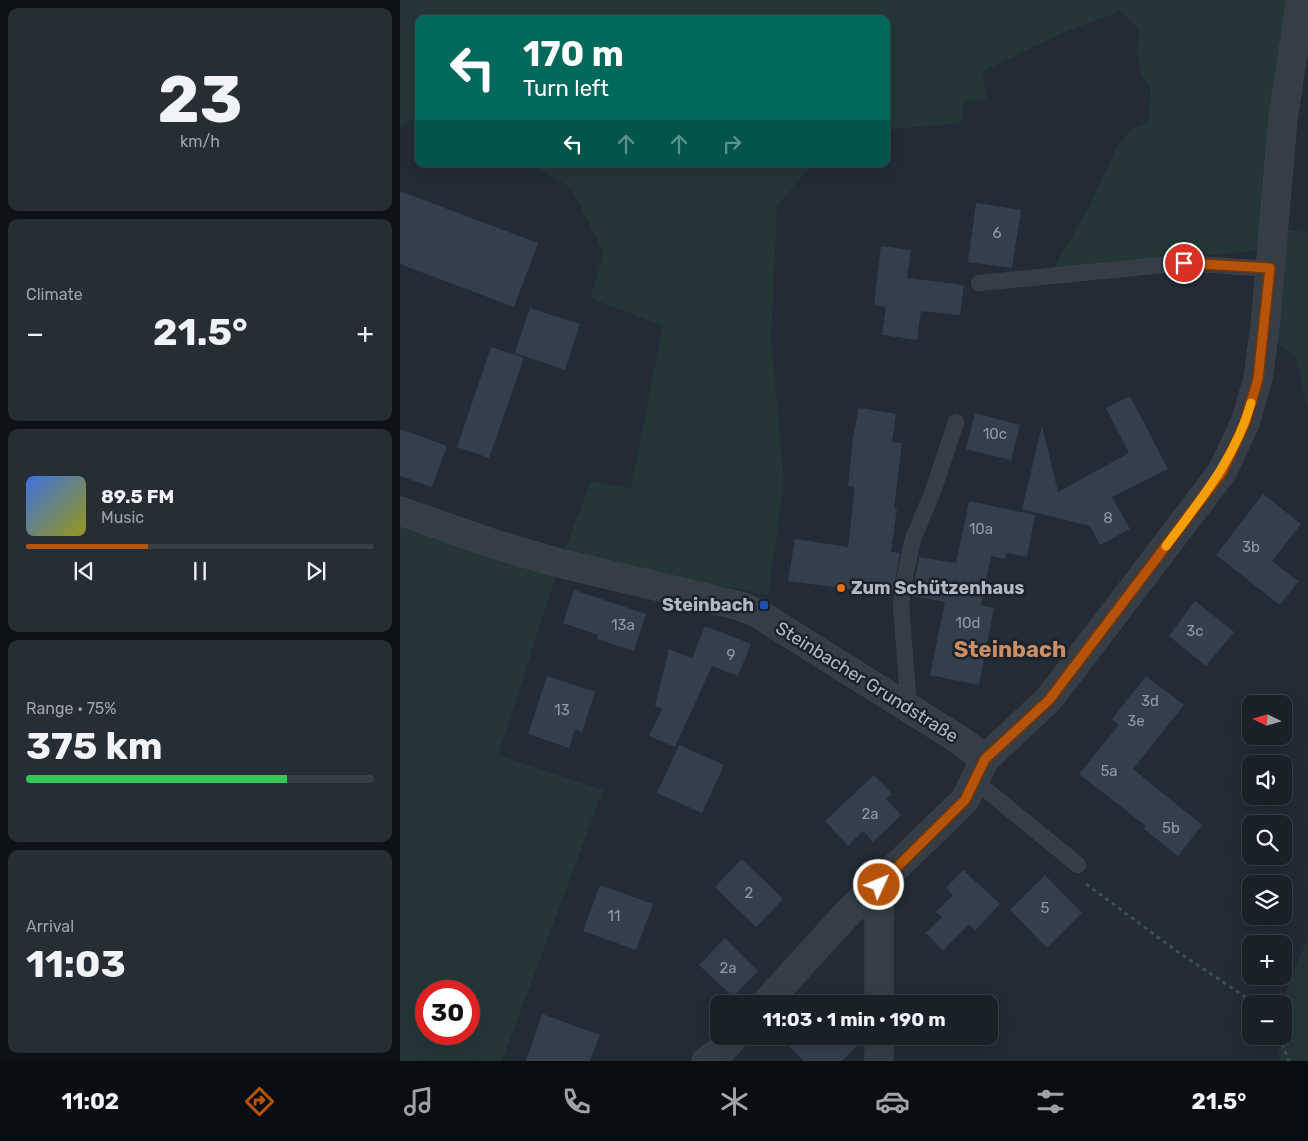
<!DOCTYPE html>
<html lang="en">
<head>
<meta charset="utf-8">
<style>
	:root { --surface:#1a2028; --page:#272d34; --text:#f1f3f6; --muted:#9fa3a8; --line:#383e45; --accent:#b45309 }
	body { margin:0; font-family:Rubik,sans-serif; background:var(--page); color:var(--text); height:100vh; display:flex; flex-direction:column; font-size:19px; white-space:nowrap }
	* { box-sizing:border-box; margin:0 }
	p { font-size:16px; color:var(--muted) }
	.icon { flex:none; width:28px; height:28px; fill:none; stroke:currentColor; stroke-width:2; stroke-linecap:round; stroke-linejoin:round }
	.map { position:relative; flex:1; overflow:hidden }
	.sheet { display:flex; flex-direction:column; gap:8px; padding:8px; background:#0e1216; width:400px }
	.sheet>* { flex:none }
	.banner { position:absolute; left:15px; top:15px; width:475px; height:152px; border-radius:10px; box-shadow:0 5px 20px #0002,0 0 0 1px var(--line); background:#00695c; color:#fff; overflow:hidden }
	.needle { width:32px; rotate:275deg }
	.fabs { position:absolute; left:842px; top:695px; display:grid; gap:10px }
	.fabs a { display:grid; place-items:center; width:50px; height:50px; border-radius:10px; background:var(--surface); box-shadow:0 5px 20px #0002,0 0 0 1px var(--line); font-size:25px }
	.speed { position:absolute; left:15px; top:980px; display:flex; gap:10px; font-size:25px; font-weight:700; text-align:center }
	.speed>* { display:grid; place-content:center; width:65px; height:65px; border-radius:50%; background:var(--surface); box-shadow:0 5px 20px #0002,0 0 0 1px var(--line); line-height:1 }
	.speed .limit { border:8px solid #d22; background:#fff; color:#111 }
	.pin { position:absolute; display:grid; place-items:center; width:42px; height:42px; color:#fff; margin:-21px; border:2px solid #fff; border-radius:50%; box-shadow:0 1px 5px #0007 }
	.me { position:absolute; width:55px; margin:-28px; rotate:46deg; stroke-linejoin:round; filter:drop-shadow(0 0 4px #0008) }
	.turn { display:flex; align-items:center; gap:18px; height:105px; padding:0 25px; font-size:22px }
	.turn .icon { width:65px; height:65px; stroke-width:2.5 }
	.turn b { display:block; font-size:35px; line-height:42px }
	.lanes { display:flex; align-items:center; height:48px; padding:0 25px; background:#0003; justify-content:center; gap:25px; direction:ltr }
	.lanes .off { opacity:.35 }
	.big { font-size:38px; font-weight:700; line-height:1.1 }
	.sheet .widget { flex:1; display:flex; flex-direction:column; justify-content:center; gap:8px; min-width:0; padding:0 18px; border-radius:10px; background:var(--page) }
	.sheet .dial { align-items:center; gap:0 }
	.dial b { font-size:65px; line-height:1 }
	.song { display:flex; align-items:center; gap:15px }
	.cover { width:60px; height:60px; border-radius:8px; background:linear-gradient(135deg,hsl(220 70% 55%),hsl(60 70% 35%)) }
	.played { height:5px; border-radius:2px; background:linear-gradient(90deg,var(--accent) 35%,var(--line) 35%) }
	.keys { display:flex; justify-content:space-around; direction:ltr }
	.heat { display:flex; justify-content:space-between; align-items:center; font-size:28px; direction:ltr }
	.charge { height:8px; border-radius:4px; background:linear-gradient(90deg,#34c759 75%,var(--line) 0) }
	.trip { position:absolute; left:310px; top:995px; width:288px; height:50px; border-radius:10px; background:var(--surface); box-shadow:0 5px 20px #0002,0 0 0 1px var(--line); font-weight:700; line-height:50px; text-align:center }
	.menu { display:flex; height:80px; justify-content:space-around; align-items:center; background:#0a0d10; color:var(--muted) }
	.menu .icon { width:35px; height:35px }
	.menu .current { color:var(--accent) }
	.menu b { font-size:22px; color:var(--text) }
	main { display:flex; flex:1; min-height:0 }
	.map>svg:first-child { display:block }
</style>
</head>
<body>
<main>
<section class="sheet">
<div class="widget dial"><b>23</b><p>km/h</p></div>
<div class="widget"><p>Climate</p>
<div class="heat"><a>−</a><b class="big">21.5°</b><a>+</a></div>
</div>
<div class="widget">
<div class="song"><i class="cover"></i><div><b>89.5 FM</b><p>Music</p></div></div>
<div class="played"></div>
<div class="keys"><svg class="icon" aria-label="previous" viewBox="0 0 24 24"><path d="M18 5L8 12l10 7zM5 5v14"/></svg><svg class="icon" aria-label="pause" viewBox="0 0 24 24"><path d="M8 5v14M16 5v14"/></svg><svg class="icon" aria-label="next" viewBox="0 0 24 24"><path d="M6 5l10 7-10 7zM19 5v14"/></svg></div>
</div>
<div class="widget"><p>Range · 75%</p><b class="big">375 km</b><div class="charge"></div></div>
<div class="widget"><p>Arrival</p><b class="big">11:03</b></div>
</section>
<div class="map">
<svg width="908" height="1061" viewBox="0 0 908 1061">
	<rect width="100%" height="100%" fill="#222b36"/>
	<path fill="#243637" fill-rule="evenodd" d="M0,0h891l-35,251 -203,18 36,-62 27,-59 15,-19 17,-6 3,-34 -9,-12 -5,-25 2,-22 -18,-19 -61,23 -78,38 4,27 -22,3 -3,21 -75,7v-111h-467v96l-19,13z
		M131,164h281l-35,42 -6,133 13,141 -16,115 -22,-5 -92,-14 -91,-22 28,-73 40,7 32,-162 -73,-28 14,-45 -33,-65z
		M880,229l28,3v177l-12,-51 -25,-21z
		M0,522l156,54 -58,179 105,35 -101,271h-102zM26,991h43v43h-43z
		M908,937v124h-29l1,-25h4v-32l-3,-2z"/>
	<path fill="#343f4d" d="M0,191l138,52 -24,64 -114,-43z
		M576,203l45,7 -9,58 -44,-6z
		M481,246l30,4 -4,28 57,7 -4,30 -39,-4 -4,29 -35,-5 4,-28 -12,-2z
		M130,308l50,16 -15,46 -50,-17z
		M91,347l33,11 -35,100 -32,-11z
		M730,396l38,73 -56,28 18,32 -30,16 -10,-19 -68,-17 20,-83 16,66 71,-39 -23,-45z
		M459,408l37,6 -4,28 10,1 -8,65h3l-6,44 9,1 -7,40 -8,-1v2l-97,-13 7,-42 53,8 7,-60 -7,-1 5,-49z
		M575,413l45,12 -9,35 -45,-11z
		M0,429l47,17 -15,41 -32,-11z
		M863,494l38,30 -29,37 26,20 -18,24 -64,-50z
		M569,501l66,14 -8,42 -21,-4 -1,6 -14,-3 -10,49 13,3 -15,77 -49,-10 15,-73 -33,-6 7,-39 37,6z
		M174,590l72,24 -12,37 -37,-12 1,-4 -35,-12z
		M795,601l39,31 -28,34 -37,-30z
		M305,626l46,18 -13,32 -26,-10 -37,81 -26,-11 13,-27 -7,-3 14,-57 23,9z
		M147,676l48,16 -13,40 -7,-3 -6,19 -41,-14z
		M746,676l38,29 -51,64 69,56 -24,31 -34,-27 2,-3 -67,-52 40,-49 -7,-6z
		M279,745l45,20 -22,48 -45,-20z
		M474,775l18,19 -6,5 15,16 -28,27 -10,-11 -15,15 -23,-25z
		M342,859l41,40 -27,28 -41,-40z
		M563,870l37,34 -25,26 -6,-6 -26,27 -17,-18 16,-16 -6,-5 17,-17 -7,-7z
		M645,875l37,38 -35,35 -37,-38z
		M200,885l53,19 -17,46 -53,-19z
		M325,938l33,33 -25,26 -34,-32z
		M142,1014l58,21 -10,26h-64z
		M393,1036h70v4l-21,21h-38l-18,-18z"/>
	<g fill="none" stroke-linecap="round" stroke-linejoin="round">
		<g stroke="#3f4650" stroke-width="16">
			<path id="lane" d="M579,283l205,-20 85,6
				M509,708l-8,-102 4,-30 8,-37 20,-48 23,-69
				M574,780l104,85"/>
		</g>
		<g stroke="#3f4650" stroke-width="29">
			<path id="street" d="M0,511l94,33 65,19 181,43 17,7 201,126 27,20
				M365,1004l80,-88 120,-116 20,-41 64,-60 173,-227 23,-49 13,-44 7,-53 18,-207 18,-119
				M479,1004v-119
				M306,1061l17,-12 12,-13
				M479,1061v-25"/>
		</g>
		<path stroke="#3c4f50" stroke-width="3" stroke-dasharray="4 4" stroke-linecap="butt" d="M686,884l92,68 78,52
			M879,1036l10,25"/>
		<use href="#lane" stroke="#353d47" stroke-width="15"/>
		<use href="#street" stroke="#353d47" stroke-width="28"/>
	</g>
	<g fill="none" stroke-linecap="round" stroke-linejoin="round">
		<g stroke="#753606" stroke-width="12">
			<path id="route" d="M479,885l86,-85 20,-41 64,-59 173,-228 23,-49 13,-44 12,-111 -86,-5"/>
		</g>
		<use href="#route" stroke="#b45309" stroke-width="9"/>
		<path stroke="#f59e0b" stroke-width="9" d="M766,546c34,-46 69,-87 85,-143"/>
	</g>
	<circle fill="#e8710a" stroke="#1b222b" stroke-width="2" cx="441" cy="588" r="5"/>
	<rect fill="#1a4fb4" stroke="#1b222b" stroke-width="2" x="359" y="600" width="10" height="10" rx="2.5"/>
	<g text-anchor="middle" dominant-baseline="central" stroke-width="5" stroke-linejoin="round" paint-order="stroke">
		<g font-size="15" fill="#8f98a4">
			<text x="597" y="233">6</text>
			<text x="595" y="434">10c</text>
			<text x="708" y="518">8</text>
			<text x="581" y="529">10a</text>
			<text x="851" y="547">3b</text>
			<text x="568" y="623">10d</text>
			<text x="223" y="625">13a</text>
			<text x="795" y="631">3c</text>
			<text x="331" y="655">9</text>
			<text x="750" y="701">3d</text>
			<text x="162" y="710">13</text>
			<text x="736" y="721">3e</text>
			<text x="709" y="771">5a</text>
			<text x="470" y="814">2a</text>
			<text x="771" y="828">5b</text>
			<text x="349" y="893">2</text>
			<text x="645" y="908">5</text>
			<text x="214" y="916">11</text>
			<text x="328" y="968">2a</text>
		</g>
		<g font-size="18" font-weight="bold" fill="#b0b8c3" stroke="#1b222b" text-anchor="start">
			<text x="451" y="588">Zum Schützenhaus</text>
			<text x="354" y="605" text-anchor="end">Steinbach</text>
		</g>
		<g font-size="18" fill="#b0b8c3" stroke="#1b222b">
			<text transform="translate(467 682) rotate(32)">Steinbacher Grundstraße</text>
		</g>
		<g font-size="22" font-weight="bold" fill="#cb8e63" stroke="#1b222b">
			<text x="610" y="649">Steinbach</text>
		</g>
	</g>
</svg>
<div class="fabs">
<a><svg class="needle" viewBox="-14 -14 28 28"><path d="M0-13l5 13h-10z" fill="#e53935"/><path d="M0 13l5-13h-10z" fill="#9fa3a8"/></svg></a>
<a><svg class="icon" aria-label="sound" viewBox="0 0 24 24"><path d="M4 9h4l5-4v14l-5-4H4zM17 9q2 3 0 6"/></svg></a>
<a><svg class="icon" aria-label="search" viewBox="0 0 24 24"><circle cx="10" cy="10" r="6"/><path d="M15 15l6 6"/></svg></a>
<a><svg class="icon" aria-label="layers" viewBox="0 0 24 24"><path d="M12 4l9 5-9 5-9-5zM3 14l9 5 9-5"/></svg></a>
<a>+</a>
<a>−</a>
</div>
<div class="speed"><div class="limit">30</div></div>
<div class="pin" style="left:784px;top:263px;background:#d93025"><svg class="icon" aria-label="arrive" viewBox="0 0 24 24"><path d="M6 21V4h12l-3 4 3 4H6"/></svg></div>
<svg class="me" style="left:479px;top:885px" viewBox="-20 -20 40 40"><circle r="17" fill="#b45309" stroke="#fff" stroke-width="3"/><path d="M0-11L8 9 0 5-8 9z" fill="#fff"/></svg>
<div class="trip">11:03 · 1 min · 190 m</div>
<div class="banner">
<div class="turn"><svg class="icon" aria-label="left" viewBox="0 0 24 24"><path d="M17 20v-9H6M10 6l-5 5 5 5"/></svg><div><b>170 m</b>Turn left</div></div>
<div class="lanes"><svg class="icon" aria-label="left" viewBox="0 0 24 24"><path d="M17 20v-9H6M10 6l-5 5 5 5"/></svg><svg class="icon off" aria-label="ahead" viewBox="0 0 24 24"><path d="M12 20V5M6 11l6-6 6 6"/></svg><svg class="icon off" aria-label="ahead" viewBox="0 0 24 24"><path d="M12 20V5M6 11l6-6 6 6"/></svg><svg class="icon off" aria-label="right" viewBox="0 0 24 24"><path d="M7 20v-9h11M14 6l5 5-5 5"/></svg></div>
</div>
</div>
</main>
<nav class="menu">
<b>11:02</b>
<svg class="icon current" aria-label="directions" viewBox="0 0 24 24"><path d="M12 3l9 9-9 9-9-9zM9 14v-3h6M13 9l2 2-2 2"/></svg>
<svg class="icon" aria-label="music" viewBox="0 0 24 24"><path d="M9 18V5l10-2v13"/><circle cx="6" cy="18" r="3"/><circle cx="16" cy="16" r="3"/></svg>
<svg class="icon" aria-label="phone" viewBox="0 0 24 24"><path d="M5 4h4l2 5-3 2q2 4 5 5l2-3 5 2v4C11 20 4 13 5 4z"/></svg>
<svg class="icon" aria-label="climate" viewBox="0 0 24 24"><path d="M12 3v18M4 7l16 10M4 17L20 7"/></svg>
<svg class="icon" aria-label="car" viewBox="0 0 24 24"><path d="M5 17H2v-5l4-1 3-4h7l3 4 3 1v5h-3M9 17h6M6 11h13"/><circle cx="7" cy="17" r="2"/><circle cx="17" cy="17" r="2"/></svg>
<svg class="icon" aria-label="filters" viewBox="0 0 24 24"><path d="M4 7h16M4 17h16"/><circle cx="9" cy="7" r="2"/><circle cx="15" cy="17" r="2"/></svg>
<b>21.5°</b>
</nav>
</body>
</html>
